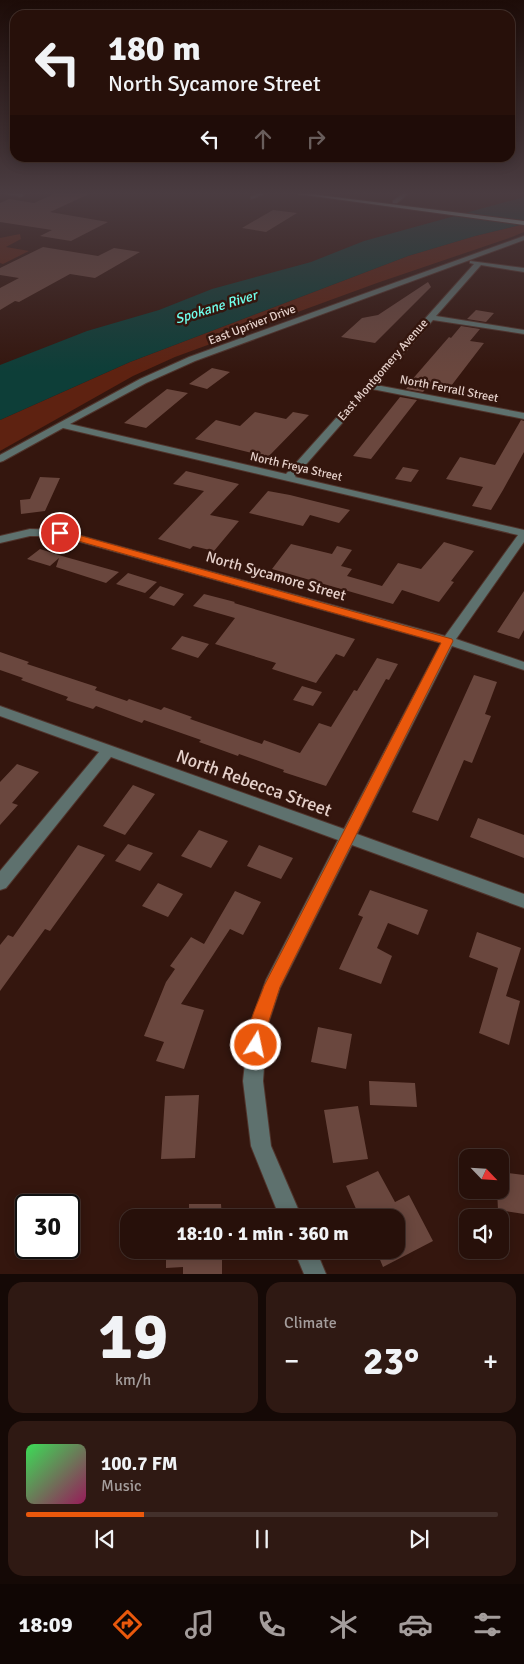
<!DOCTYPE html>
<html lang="en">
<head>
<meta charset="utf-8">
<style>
	:root { --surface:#27100a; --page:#2f1913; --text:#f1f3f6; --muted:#a49d9c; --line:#43302b; --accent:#ea580c }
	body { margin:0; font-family:Signika,sans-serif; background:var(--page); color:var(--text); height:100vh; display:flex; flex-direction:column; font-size:19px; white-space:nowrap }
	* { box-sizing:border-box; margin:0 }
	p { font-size:16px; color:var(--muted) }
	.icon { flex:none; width:28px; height:28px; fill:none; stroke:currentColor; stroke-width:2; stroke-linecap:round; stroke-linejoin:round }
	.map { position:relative; height:1274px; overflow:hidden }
	.details { display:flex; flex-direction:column; gap:8px; padding:8px; background:#150906; flex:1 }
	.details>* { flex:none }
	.guide { position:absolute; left:10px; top:10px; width:505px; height:152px; border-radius:15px; box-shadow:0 2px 12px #0003,0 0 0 1px var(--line); background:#27100a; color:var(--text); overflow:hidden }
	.needle { width:32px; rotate:115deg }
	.fabs { position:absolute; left:459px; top:1149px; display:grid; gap:10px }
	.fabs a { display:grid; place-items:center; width:50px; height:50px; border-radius:10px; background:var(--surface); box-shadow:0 2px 12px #0003,0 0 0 1px var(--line); font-size:25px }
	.speed { position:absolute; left:15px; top:1194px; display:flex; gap:10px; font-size:25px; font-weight:700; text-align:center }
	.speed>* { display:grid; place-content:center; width:65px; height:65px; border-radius:50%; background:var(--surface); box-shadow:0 2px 12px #0003,0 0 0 1px var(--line); line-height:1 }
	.speed .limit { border:2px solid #111; border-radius:8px; background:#fff; color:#111 }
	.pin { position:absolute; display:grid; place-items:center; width:42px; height:42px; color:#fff; margin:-21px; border:2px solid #fff; border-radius:50%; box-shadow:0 1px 5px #0007 }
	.me { position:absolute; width:55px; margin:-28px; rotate:10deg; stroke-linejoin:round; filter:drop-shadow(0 0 4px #0008) }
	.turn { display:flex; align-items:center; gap:18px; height:105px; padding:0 15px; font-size:22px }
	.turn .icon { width:65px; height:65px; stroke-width:2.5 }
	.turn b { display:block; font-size:35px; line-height:42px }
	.lanes { display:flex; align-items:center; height:48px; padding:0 15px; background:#0003; justify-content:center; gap:25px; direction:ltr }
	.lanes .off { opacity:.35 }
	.big { font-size:38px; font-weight:800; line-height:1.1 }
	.details .widget { flex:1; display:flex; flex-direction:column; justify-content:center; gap:8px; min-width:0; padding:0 18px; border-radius:15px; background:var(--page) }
	.details .dial { align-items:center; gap:0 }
	.dial b { font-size:65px; line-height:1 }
	.song { display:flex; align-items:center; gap:15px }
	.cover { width:60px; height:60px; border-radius:8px; background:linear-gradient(135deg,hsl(130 70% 55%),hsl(330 70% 35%)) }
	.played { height:5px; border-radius:2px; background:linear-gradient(90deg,var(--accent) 25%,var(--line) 25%) }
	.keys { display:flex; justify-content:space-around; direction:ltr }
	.heat { display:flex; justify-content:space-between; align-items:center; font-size:28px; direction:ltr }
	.details .tiles { flex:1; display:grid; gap:8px; grid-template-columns:1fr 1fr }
	.widget:last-child { grid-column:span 2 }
	.trip { position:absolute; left:120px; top:1209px; width:285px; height:50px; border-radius:15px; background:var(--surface); box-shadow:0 2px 12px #0003,0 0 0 1px var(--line); font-weight:800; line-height:50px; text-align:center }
	.tab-bar { display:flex; height:80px; justify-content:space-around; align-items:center; background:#100604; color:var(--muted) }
	.tab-bar .icon { width:35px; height:35px }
	.tab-bar .on { color:var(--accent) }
	.tab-bar b { font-size:22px; color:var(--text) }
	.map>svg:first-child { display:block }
</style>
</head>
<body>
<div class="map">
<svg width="524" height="1274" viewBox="0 0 524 1274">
	<rect width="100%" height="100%" fill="#34160e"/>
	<path fill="#5e2211" d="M524,224v8l-12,5 -135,46 -202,74 -42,19 -133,75v-31l130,-58 278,-106 67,-20z
		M20,234l1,5 -15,8 23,4 -26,13 -3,-1v-25z"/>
	<path fill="#0d3e38" d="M524,197v27l-49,12 -67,20 -278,106 -130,58v-55l87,-34 72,-21 53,-21 99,-27 53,-21z"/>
	<path fill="#6a473e" d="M54,194h35l-39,18 58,10 -37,19 -31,-5 12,-6 -52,-8v-19l9,-4 25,4z
		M273,210l24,3 -31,19 -24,-4z
		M43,247l55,9 16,-8 26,4 -45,26 -25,-4 -51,28 -4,-1 -15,9v-22l19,-10 -19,-3v-7z
		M428,282l3,5 -56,56 -34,-6 21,-19 16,-3z
		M476,310l18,3 -8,9 -19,-3z
		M461,326l19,3 -10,12 14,2 -36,47 -20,-4 -5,6 -17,-3 6,-7h-2l39,-45 2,1z
		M212,368l18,4 -23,17 -18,-5z
		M167,389l21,4 -42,35 -22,-5z
		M400,397l17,3 -46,59 -18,-3z
		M255,412l31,7 7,-7 16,3 -41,42 -73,-18 21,-19 24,6z
		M521,420l3,1v31l-21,38 -12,20 -19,-4 11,-19 -37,-8 14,-22 35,8z
		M403,467l16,3 -8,12 -16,-3z
		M186,471l53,13 -29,31 29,6 -25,30 -21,-5 -3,3 -32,-10 46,-48 -31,-7z
		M40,477l20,1 -15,33 -24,3 -1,-14 10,-1z
		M268,491l22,4 60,15 -11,13 -29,-8 -7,11 -54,-13z
		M444,542l30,9 -23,30 3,1 -15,20 -37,-12 -9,14 -121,-35 19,-25 41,10 5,-8 15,4 -11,16 11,3 -5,7 35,10 16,-23 23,6z
		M40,549l22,7 57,16 -13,11 -50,-16 3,-9 -9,8 -23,-7z
		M128,573l29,9 -12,11 -29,-9z
		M160,586l24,8 -10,12 -25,-8z
		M524,591v39l-5,9 -22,-7z
		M204,594l31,8 -1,1 121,36 -11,18 -8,-3 -20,29 -44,-14 4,-6 -61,-19 20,-26 -42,-12z
		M182,636l27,8 -11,14 -27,-9z
		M0,652l29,10 -2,2 70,23 -2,3 32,11 2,-2 32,11 3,-3 28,10 -2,2 29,10 43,15 2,-4 36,13 19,-30 12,4 23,-37 3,1 20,-33 21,6 -9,16 -3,-1 -60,107 -43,-14 1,-2 -45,-16 -1,2 -39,-14 2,-2 -57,-20 -2,3 -46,-17 -3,3 -27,-9 2,-3 -47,-17 2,-2 -23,-8z
		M474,675l23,7 -12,32 6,2 -19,47 -8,-3 -26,61 -26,-9z
		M302,686l20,6 -9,14 -20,-6z
		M17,764l22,8 -27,31 6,2 -18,20v-43z
		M133,785l22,9 -30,41 -22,-9z
		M478,818l46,17v23l-54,-21z
		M199,830l29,11 -17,27 -30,-12z
		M128,844l25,9 -13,18 -25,-10z
		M78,845l27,10 -55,76 -5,-2 -45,62v-46l8,-10 5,2z
		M259,845l34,13 -12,21 -34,-13z
		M158,883l25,11 -15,23 -26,-11z
		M370,890l58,20 -10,25 -30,-12 -11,25 15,8 -11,28 -42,-15 24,-52 -5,-2z
		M235,891l26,11 -18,33 -13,-6 -49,75 23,6 -20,59 -28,-8 8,-19 -20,-6 22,-54 9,-13 -5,-3 21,-29 13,7z
		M477,932l44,16 -15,48 14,5 -11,44 -30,-12 19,-65 -29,-11z
		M318,1027l34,7 -6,35 -35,-7z
		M369,1081l46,2 2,24 -47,-2z
		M199,1095l-4,63 -34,1 4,-63z
		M358,1106l10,53 -35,4 -9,-53z
		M378,1171l17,31 14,-7 24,46 -50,26 -7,-17h20v-32h-36l-14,-32z
		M500,1172l24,3v39l-26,-4 -1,-20h3z
		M189,1204h32l1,14h-33z
		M166,1250h56v24h-39v-7l-17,1z"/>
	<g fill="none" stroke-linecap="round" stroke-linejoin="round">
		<g stroke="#50342c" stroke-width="2">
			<path id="minor" d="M7,194h15l2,1 -3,2z
				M257,194h7l-13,5v-2z
				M402,194h6l-11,9h-4v-2z
				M524,236v4l-329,121 -49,22 -76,41 216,50 188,-210 -4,-1v-2l54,7v4l-43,-7 -45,51 88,14v4l-91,-14 -57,65 148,28v6l-152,-30 -77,88 229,53v12l-68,97 68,23v8l-72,-24 -95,188 167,60v14l-172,-63 -72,143 -13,39 -4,54 8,65 31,72h-22l-29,-72 -8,-65 6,-54 17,-47 72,-140 -227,-83 -105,131 -6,2v-19l99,-119 -99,-36v-10l344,123 97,-186 -382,-107h-29l-30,7v-7l30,-7 30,1 385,106 73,-101 -455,-107 -60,33 -3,1v-7l140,-76 49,-22z
				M294,1250h22l10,24h-22z"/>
		</g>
		<g stroke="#50342c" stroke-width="2">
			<path id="major" d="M298,194h13l213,27v4z"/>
		</g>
		<use href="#minor" fill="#5e716e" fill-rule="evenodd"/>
		<use href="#major" fill="#9dc4bd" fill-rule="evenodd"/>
	</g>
	<linearGradient id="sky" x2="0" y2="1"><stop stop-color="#1d0c08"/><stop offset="0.52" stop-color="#4a3c41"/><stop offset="1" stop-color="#4a3c41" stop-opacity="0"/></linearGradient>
	<rect width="524" height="372" fill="url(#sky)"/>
	<path fill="#ea580c" stroke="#983908" d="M60,530l392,109 1,2 -173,346 -13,40 -5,24 -6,2 -6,-2c-8,-19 8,-47 14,-65l177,-343 -384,-108v-4z"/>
	<g text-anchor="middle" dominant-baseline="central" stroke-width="5" stroke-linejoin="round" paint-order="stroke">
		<g font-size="12" fill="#e6d1cb" stroke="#34160e">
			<text transform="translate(252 325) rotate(-21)">East Upriver Drive</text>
			<text transform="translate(383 370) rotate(-49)">East Montgomery Avenue</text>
			<text transform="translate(449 389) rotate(11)">North Ferrall Street</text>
			<text transform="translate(296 467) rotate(13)">North Freya Street</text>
		</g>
		<g font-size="14" font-style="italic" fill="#6fffec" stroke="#34160e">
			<text transform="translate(216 307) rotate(-17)">Spokane River</text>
		</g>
		<g font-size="15" fill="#e6d1cb" stroke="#34160e">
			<text transform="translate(276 576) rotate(16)">North Sycamore Street</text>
		</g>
		<g font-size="18" fill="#e6d1cb" stroke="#34160e">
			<text transform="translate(254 783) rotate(20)">North Rebecca Street</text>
		</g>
	</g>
</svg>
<div class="fabs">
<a><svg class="needle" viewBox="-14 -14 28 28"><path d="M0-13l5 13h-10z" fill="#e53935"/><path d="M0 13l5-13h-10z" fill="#a49d9c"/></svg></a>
<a><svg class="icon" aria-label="sound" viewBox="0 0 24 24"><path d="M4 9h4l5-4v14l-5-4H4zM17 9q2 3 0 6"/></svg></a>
</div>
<div class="speed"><div class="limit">30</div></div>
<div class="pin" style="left:60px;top:533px;background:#d93025"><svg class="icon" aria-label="arrive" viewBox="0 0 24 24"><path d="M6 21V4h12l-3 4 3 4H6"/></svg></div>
<svg class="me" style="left:256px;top:1045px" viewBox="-20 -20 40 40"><circle r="17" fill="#ea580c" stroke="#fff" stroke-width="3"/><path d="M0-11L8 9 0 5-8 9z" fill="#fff"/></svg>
<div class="trip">18:10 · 1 min · 360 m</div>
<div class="guide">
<div class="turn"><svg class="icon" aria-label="left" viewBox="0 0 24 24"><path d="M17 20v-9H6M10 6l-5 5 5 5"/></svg><div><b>180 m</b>North Sycamore Street</div></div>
<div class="lanes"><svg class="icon" aria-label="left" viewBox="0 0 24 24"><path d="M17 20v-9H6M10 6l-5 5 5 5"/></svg><svg class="icon off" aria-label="ahead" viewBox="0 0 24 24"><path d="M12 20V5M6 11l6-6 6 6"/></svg><svg class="icon off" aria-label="right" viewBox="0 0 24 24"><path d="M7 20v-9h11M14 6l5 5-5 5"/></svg></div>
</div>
</div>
<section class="details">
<div class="tiles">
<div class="widget dial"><b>19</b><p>km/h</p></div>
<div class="widget"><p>Climate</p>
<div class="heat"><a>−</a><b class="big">23°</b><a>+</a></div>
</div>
<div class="widget">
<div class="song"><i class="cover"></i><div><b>100.7 FM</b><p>Music</p></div></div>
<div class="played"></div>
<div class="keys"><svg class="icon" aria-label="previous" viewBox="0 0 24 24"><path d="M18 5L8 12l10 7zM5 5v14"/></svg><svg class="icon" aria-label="pause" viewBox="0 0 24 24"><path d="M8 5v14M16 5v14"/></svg><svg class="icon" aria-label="next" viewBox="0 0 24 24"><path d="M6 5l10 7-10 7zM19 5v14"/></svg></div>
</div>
</div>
</section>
<nav class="tab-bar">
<b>18:09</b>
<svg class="icon on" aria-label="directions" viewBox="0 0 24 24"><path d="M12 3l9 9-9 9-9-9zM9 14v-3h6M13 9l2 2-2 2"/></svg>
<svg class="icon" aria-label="music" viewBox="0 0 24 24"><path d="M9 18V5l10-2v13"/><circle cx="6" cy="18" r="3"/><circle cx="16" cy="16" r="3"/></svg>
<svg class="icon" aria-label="phone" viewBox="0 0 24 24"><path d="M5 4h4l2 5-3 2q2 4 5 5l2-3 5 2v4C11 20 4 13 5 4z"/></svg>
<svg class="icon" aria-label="climate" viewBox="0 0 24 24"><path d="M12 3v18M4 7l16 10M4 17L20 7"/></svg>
<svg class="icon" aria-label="car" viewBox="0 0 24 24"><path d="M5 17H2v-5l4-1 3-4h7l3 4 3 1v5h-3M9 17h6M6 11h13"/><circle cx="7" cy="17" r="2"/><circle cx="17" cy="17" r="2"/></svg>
<svg class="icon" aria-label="filters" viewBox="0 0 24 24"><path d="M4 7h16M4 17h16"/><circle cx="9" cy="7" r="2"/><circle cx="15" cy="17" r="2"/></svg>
</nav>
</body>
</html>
